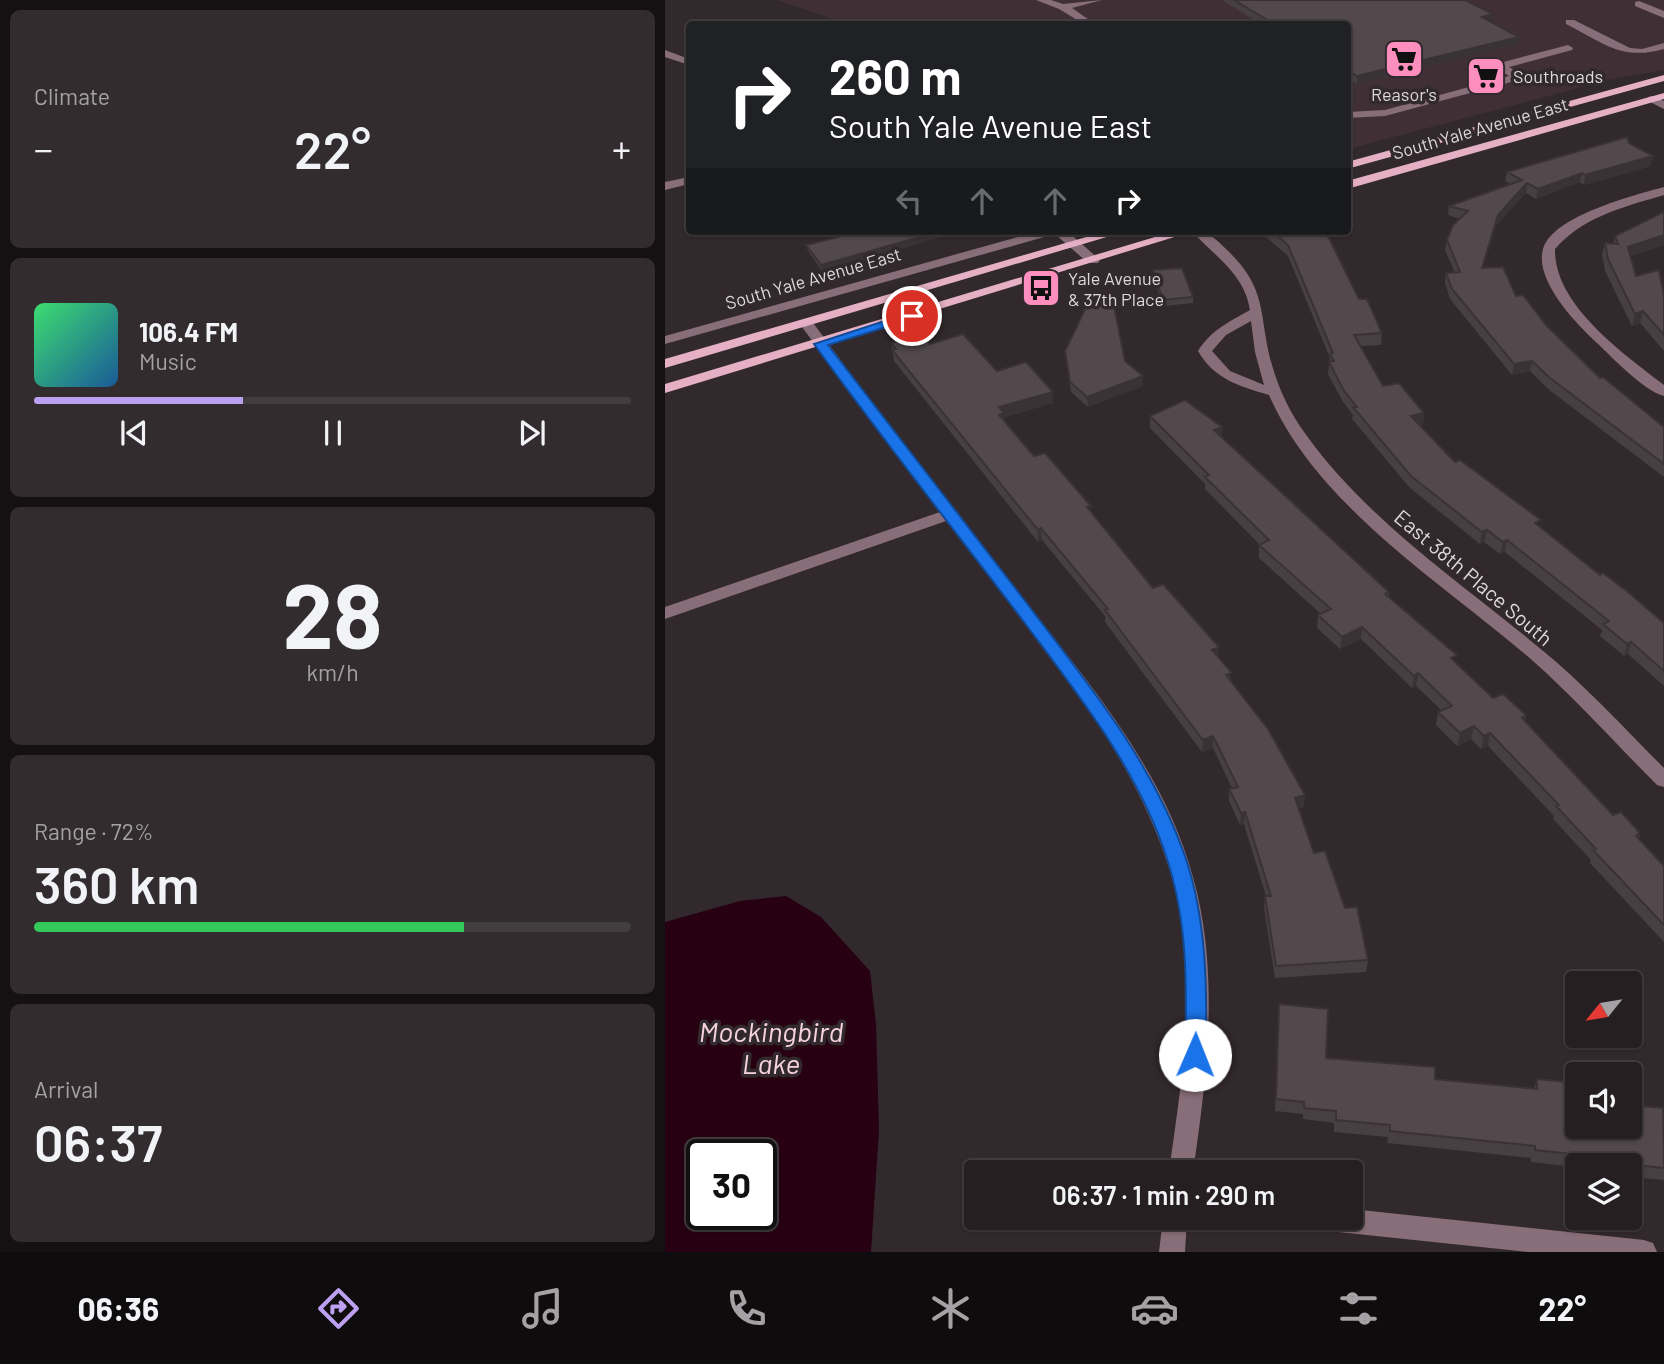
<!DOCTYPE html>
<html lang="en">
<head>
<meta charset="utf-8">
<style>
	:root { --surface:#261f21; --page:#322c2e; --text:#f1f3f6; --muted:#a4a2a5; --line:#423d3f; --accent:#bca0f2 }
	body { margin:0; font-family:Barlow,sans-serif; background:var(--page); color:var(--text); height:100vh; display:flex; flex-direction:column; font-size:26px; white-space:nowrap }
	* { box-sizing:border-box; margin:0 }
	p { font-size:23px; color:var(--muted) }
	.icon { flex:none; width:38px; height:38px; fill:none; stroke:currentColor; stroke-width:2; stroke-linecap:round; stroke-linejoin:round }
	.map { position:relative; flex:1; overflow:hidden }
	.details { display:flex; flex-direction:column; gap:10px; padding:10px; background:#151112; width:665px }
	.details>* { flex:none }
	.banner { position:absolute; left:21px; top:21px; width:665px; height:214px; border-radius:7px; box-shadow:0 2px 5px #0004,0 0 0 2px var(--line); background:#202124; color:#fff; overflow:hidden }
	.needle { width:46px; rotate:240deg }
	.buttons { position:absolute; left:900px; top:971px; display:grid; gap:14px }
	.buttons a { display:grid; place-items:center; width:77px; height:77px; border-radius:7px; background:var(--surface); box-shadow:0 2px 5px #0004,0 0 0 2px var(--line); font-size:35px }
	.speed { position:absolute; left:21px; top:1139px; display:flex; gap:14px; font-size:35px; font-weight:700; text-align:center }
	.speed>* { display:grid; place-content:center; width:91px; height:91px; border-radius:50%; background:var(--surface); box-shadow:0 2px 5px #0004,0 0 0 2px var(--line); line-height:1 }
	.speed .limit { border:4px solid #111; border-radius:10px; background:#fff; color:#111 }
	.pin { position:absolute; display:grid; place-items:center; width:60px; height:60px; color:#fff; margin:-30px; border:4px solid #fff; border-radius:50%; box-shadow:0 2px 7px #0007 }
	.me { position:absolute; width:77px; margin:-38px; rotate:1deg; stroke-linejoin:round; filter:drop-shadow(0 0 5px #0008) }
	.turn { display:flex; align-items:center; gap:24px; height:147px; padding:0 28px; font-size:32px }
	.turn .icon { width:91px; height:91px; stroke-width:2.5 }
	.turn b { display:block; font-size:49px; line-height:60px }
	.lanes { display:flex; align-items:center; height:66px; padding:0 28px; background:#0003; justify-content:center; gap:35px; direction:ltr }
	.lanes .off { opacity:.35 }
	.big { font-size:52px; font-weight:600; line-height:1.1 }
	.details .widget { flex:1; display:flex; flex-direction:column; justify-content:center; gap:10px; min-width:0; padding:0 24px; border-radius:10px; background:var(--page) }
	.details .dial { align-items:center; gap:0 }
	.dial b { font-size:91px; line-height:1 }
	.song { display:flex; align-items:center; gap:21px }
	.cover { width:84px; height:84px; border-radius:10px; background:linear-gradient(135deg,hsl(140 70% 55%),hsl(210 70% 35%)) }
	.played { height:7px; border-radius:4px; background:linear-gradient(90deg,var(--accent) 35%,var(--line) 35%) }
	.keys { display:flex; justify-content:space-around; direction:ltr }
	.heat { display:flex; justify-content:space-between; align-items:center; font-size:38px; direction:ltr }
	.charge { height:10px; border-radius:5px; background:linear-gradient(90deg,#34c759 72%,var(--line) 0) }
	.trip { position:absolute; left:299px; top:1160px; width:399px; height:70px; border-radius:7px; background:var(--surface); box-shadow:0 2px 5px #0004,0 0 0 2px var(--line); font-weight:600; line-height:70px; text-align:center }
	.dock { display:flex; height:112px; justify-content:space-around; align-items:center; background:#0f0c0d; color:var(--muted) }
	.dock .icon { width:49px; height:49px }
	.dock .selected { color:var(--accent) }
	.dock b { font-size:32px; color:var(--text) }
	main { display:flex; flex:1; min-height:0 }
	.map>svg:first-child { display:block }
</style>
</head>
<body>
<main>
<section class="details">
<div class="widget"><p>Climate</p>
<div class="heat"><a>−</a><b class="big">22°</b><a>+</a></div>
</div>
<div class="widget">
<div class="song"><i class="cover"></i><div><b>106.4 FM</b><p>Music</p></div></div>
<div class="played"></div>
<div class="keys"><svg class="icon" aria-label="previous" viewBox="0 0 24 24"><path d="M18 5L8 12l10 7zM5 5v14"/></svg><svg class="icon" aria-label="pause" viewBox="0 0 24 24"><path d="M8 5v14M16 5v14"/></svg><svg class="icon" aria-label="next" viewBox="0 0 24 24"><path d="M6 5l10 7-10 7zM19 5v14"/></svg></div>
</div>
<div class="widget dial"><b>28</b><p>km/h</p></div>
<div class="widget"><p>Range · 72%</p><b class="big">360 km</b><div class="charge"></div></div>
<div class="widget"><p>Arrival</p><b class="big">06:37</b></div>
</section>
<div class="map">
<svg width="999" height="1252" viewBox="0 0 999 1252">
	<rect width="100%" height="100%" fill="#32292c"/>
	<path fill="#403036" d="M112,0h887v70l-69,12 -5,3 -242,64 -1,-125h-499z"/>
	<path fill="#270012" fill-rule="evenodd" d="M121,896l35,21 49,54 6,53 3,106 -8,122h-206v-330l75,-21zM37,1155h59v59h-59z"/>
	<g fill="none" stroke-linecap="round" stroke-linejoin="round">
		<path fill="#886e78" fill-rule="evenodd" d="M371,0h15l12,4 39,-4 -30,8 23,16h-11l-25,-15z
			M974,1l25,10v7l-29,-12v-4z
			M901,20h8l56,28 12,1 22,-6v6c-43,12 -60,-6 -98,-25z
			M903,45l5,3 -1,2 -63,17 13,8v4l-137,37 -38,2v-6l38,-2 124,-34 -13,-8v-4z
			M0,50l24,9v6l-24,-8z
			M987,96l12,5v8l-16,-8v-4z
			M24,177v7l-24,6v-8z
			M999,187v8c-40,12 -80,21 -109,54 -1,56 68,104 109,136v11c-20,-5 -51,-38 -67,-53 -21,-19 -63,-63 -54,-94 9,-33 92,-54 121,-62z
			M374,231h28l33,29 -2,3h-10l-33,-29 -390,110v-8z
			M527,231c16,0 23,7 35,19 42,40 31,65 45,115 7,25 19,50 35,71 62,86 155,147 235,214 44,36 82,78 122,118v19l-7,-2c-41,-41 -80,-85 -124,-124 -90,-78 -215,-154 -264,-266 -30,-9 -55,-16 -71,-44 13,-21 31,-29 52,-41 -6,-37 -35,-53 -58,-79zM586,321l4,31 9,33 -34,-14 -18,-20 14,-16z
			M141,319l5,1c66,90 134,178 202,266 69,89 150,180 180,291 27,95 14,200 0,295h-24c11,-81 26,-166 13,-248 -23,-152 -146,-284 -236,-403l-281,98v-12l275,-95 -141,-189z
			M686,1209l293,31 9,3 4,9h-129l-209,-22 -9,-4 -3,-8h44z
			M498,1218h24l-2,34h-26z"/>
		<path fill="#e5b0c4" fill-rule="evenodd" d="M999,75v6l-317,88v-7z
			M999,93v6l-317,90v-8z
			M442,231h20l-462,137v-9z
			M510,231h19l-529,162v-9z"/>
	</g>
	<path fill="#473f42" d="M557,0h243l53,44 -161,40 -10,-6v-54h-86z
		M964,143l22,23 -67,19 -4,-3 -44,17 -10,-6 -30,32 -13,43 33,28 84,82 64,49v50l-116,-88 -18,-18 -18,4 -62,-76 -5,-16 1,-10h9l-10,-23 2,-10 13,-21 -12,-4 1,-9 62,-22 -6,-3 2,-9z
		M172,231h125l-140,40 -14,-20 -2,-6 32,-8z
		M601,231h54l39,68 23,34 -1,12 -21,1 23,40 41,27 -1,12h-3l35,37 209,161v63l-36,-32 -4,2 -24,-20 2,-6 -97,-78 -5,2 -16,-12 -4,2 -70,-56 -58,-69 1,-4 -10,-13 -15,-28 2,-16 -42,-102 -22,-19z
		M950,236l49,9 -33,11 5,20 28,20v55l-24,-28 -8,3 -27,-55 -3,-16 3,-12 8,1z
		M488,270l40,27v6l-30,3 -10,-30z
		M226,343l39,1 67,27 56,21v11l-48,14v5l29,34 57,56 62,76 66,70 85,149 -5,1 15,45 31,55 23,52 -2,12 -91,6 -11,-70 1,-12h1l-22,-72 -4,1 -11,-24v-12l3,-1 -19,-40 -11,4 -97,-130v-6l-63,-76 -4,2 -144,-181z
		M400,351l60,10 18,15v10l-55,21 -17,-15z
		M485,416l72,21 167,155v5l104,101 33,17 -1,6 88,94 27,18 -1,6 25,27v76l-74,-79 1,-3 -38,-41 1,-3 -66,-70 -7,3 -10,-10 -14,7 -21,-21 2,-13 3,-2 -25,-24 -4,2 -51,-49 -21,10 -23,-21 1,-13 3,-1 -62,-56v-13h1l-55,-56v-5l-55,-56z
		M614,1004l47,54 109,21 99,10 3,-10 31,20 96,13v68l-35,-3v-11h-52v5l-10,-1v-4l-36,-4v-4l-144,-15 1,-6 -54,-5v-9l-31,-4v-5l-28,-3z"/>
	<path fill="#3a3336" d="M828,14l-1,8 -11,2 1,-7z
		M854,37l-1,7 -161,40v-8z
		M988,156l-2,10 -67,19 1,-10z
		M917,173l-2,9 -44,17 2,-10z
		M862,183l-1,10 -30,32 -16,53 2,-10 16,-53z
		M276,231h21l-140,40 -1,-6z
		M999,235v10l-39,13 3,-11z
		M978,311l-3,12 -8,3 3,-12z
		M867,361l-2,10 -18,4 2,-11z
		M478,376v10l-55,21 -1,-10z
		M388,392v11l-48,14v7l-6,-9v-8z
		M759,413l-1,12 -14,3 2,-12z
		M557,427v12l-8,-9z
		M376,528l1,12 -4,2v-12z
		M822,530l-3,12 -4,2 2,-12z
		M842,540l-2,12 -5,2 3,-12z
		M697,627l-1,12 -21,10 2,-12z
		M966,642l-3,12 -4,2 3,-12z
		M554,647l-1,12 -6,-9z
		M753,673l-2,13 -4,2 2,-12z
		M809,726l-3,13 -14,7 3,-13z
		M825,733l-2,13 -7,3 3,-13z
		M548,736v12l-11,4 1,-12z
		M640,795l-1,12 -10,3 1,-12z
		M580,812l-1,12 -4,1 1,-12z"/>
	<path fill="#53494d" stroke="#3a3336" stroke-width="2" d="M569,0h231l28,14 -11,3 37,20 -162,39 -10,-6v-46h-73z
		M962,137l2,6 24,13 -68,19 -3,-2 -44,16 -11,-6 -29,32 -16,53 21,-1 13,29 7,-1 24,31 53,52 3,-1 61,50v37l-114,-86 -18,-17 -18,3 -62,-75 -6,-16 14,-1 -13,-32 6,-15 15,-14 -19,-5 73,-26 -15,-8z
		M999,212v23l-36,12 8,29 23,-6 5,26v39l-21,-24 -8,3 -27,-55 -3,-16 13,1 -3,-8z
		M172,231h104l-120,34 -15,-20 36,-9z
		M607,231h48l9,7 30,61h8l15,34 -28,2 29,51 16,-3 25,30 -13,3 44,46 5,-2 81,60 -6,3 65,52 3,-2 25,19 36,31v48l-33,-29 -4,2 -24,-20 6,-3 -102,-81 -4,2 -16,-12 -5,2 -71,-56 -58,-69h4l-13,-16 -15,-29 5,-1 -4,-7 3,-1 -45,-108z
		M517,268l11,29 -30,3 -10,-30z
		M423,303l26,3 11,55 18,15 -56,21 -17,-15 -5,-31z
		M257,334l8,10 33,-10 34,37 29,-9 27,30 -54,15 5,6 -5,2 35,41 11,-3 46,53 -4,1 66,81 10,-4 56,63 -7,3 20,23 -6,2 42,54 37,66 -10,3 19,55 11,-2 20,57 12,-1 11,53 -92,6 -11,-70h6l-26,-84 -4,1 -12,-24 9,-2 -25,-51 -10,4 -98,-130 3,-1 -67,-81 -3,2 -146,-180 4,-1 -5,-6z
		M520,400l37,27 -8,3 175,162 -4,2 72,61 -6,3 42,40 10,-4 23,21 -4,3 91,97 8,-3 19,21 -4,3 28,30v59l-71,-75 3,-1 -40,-43 3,-1 -69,-72 -6,3 -10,-10 -14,7 -22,-21 14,-6 -34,-33 -4,3 -52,-49 -20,10 -24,-22 13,-6 -72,-64 10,-5 -64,-63 4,-2 -59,-59z
		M614,1004l49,5 -2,49 109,9v12l102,10v-10l30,3 1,17h9v28h52v-22l34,3 1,60 -92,-10v-4l-37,-4v-4l-145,-15v-6l-54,-5v-9l-32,-3v-6l-28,-3z"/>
	<path fill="#1a73e8" stroke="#114b97" stroke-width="2" d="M247,312l6,4 -2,2 -88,27c65,84 129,168 194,252 61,81 129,161 163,259 22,65 22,131 21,199l-3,6 -8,3 -7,-3 -3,-6c2,-68 3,-134 -19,-199 -29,-89 -90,-164 -145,-238 -69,-91 -140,-181 -207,-274z"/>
	<defs>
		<g id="supermarket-square" transform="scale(2.0125)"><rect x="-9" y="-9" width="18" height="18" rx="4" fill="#fe8ebe" stroke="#32292c"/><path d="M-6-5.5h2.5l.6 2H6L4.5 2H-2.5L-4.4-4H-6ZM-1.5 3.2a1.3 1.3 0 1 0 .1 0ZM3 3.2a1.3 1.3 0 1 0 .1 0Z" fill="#111"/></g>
		<g id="bus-square" transform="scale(2.0125)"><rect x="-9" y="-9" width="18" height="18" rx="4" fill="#fe8ebe" stroke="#32292c"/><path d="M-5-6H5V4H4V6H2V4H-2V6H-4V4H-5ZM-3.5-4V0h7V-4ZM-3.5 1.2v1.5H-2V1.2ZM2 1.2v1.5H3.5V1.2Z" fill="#111"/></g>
	</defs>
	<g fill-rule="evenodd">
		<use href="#supermarket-square" x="739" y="59"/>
		<use href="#supermarket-square" x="821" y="76"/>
		<use href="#bus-square" x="376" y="288"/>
	</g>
	<g text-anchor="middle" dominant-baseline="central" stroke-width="7" stroke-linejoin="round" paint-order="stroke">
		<g font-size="18" fill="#dfd8db" stroke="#32292c" text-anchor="start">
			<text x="848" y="76">Southroads</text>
			<text x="739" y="94" text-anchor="middle">Reasor's</text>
			<text x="403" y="278">Yale Avenue<tspan x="403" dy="21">&amp; 37th Place</tspan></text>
		</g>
		<g font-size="18" fill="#dfd8db" stroke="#32292c">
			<text transform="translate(815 128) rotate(-16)">South Yale Avenue East</text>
			<text transform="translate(148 278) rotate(-16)">South Yale Avenue East</text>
		</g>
		<g font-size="21" fill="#dfd8db" stroke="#32292c">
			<text transform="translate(809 577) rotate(40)">East 38th Place South</text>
		</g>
		<g font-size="28" font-style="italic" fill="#f7d3e0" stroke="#32292c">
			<text x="106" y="1031">Mockingbird<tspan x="106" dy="32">Lake</tspan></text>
		</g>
	</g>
</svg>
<div class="buttons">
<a><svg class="needle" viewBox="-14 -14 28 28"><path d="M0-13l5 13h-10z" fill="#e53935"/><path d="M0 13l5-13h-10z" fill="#a4a2a5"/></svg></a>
<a><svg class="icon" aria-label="sound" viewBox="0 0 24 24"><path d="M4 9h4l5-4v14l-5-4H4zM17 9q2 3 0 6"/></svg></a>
<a><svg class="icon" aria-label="layers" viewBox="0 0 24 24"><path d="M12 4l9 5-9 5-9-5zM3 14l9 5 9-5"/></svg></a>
</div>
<div class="speed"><div class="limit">30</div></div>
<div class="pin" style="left:247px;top:316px;background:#d93025"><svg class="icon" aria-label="arrive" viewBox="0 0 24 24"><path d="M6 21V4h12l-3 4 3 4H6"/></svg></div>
<svg class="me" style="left:530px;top:1055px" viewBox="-20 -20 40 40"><circle r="19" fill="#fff"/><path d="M0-13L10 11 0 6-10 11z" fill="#1a73e8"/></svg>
<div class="trip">06:37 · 1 min · 290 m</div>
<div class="banner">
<div class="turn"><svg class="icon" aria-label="right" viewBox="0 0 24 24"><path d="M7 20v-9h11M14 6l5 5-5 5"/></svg><div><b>260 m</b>South Yale Avenue East</div></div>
<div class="lanes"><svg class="icon off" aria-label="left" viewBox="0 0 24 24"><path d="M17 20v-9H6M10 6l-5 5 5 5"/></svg><svg class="icon off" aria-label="ahead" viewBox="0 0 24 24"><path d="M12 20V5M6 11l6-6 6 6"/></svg><svg class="icon off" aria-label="ahead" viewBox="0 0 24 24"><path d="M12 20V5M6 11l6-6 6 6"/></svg><svg class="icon" aria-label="right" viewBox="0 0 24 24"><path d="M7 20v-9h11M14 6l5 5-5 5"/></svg></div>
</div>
</div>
</main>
<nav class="dock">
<b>06:36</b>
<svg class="icon selected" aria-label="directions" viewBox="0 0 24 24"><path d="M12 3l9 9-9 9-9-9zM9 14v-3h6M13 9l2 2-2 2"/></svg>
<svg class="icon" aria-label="music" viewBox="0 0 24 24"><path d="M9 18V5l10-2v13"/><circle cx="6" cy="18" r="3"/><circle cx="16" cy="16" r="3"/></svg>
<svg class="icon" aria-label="phone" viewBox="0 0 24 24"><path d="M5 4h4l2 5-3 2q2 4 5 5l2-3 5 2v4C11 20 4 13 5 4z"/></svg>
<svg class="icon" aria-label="climate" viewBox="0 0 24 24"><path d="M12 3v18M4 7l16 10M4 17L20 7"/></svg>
<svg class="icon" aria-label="car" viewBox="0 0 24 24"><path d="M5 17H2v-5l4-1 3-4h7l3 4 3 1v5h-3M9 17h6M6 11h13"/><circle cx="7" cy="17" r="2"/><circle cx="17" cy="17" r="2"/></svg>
<svg class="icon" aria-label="filters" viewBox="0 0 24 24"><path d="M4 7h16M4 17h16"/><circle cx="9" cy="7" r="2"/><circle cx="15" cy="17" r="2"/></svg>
<b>22°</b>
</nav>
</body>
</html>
